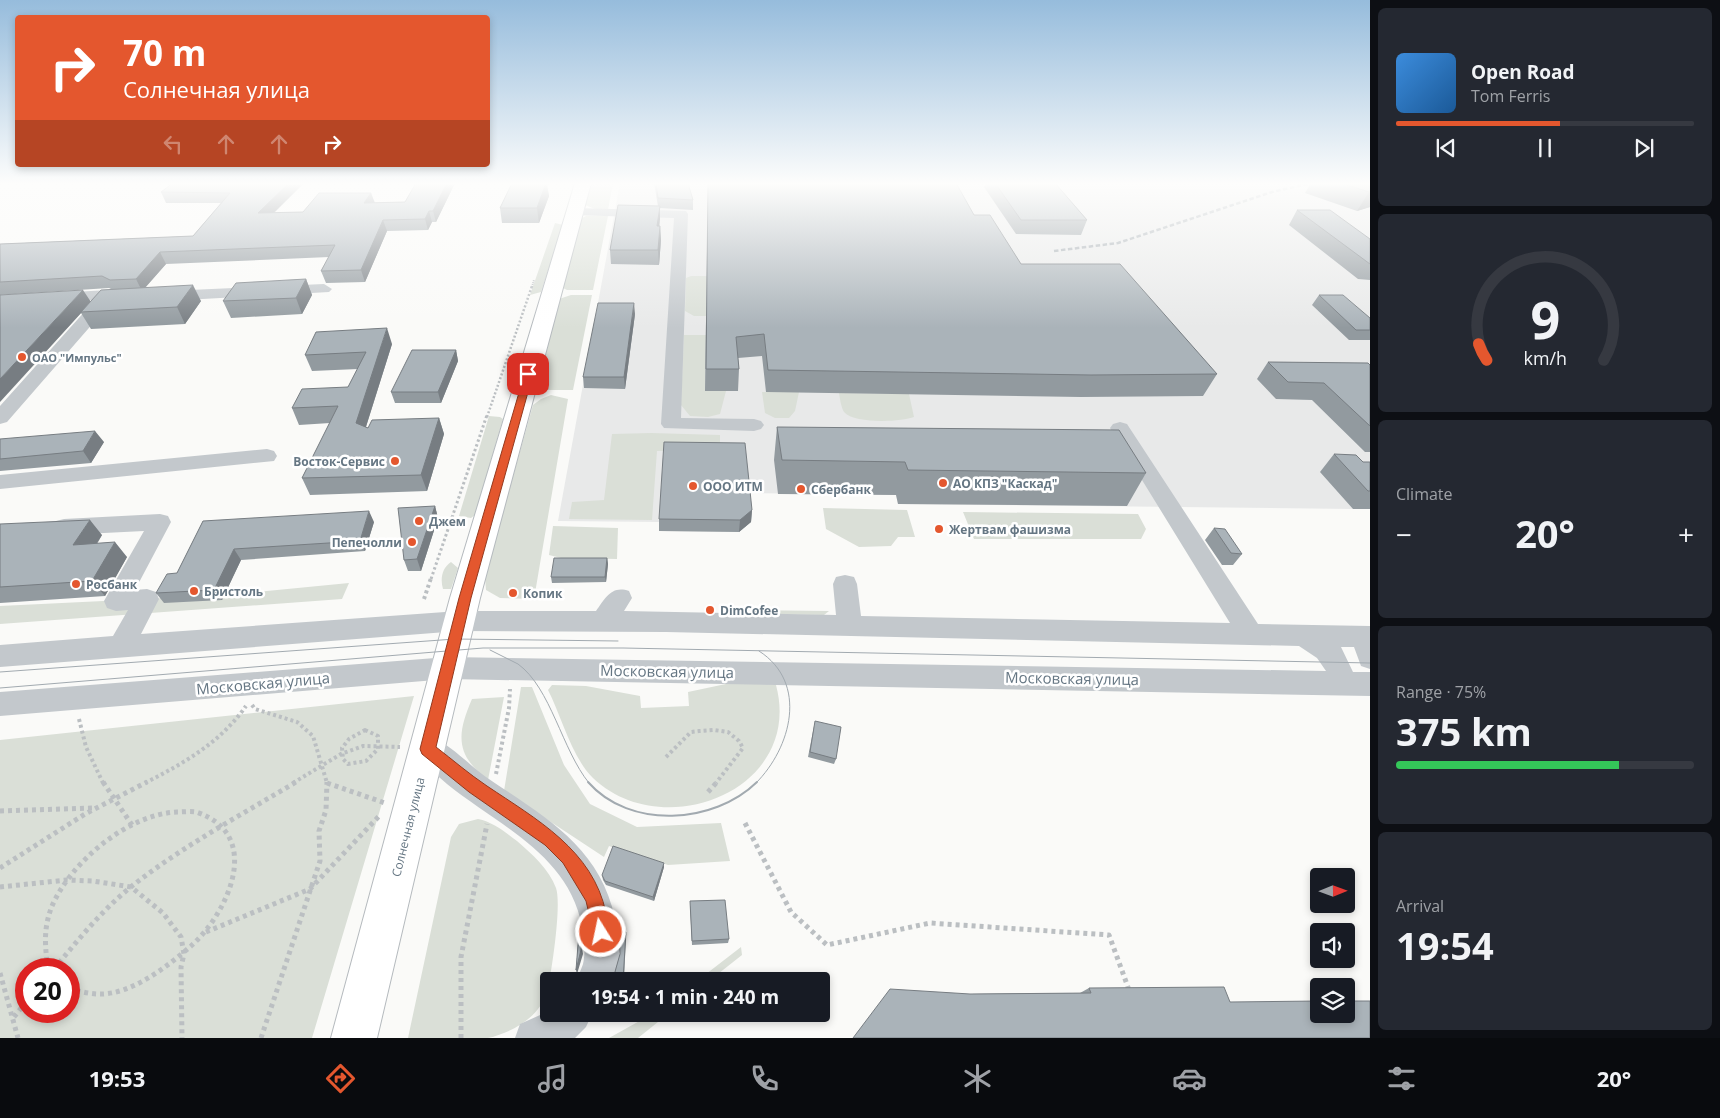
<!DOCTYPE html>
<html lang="en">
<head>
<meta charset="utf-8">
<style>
	:root { --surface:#171b24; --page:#242831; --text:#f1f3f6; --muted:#9ea1a6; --line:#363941; --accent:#e4572e }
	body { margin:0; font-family:"Open Sans",sans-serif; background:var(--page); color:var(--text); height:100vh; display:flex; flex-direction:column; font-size:19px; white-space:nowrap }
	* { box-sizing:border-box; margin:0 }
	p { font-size:16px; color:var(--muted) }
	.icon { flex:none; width:28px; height:28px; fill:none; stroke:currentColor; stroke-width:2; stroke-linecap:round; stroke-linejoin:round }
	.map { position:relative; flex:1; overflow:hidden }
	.sheet { display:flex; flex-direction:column; gap:8px; padding:8px; background:#0d0f14; width:350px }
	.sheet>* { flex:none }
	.guide { position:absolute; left:15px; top:15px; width:475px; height:152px; border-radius:5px; box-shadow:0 2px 8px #0003; background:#e4572e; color:#fff; overflow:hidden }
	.needle { width:32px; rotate:89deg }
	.fabs { position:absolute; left:1310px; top:868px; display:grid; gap:10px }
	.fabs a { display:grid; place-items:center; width:45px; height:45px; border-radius:5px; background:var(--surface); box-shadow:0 2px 8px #0003; font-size:25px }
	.speed { position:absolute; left:15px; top:958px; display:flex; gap:10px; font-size:25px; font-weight:700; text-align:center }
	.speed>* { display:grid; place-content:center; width:65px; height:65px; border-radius:50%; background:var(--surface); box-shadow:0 2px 8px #0003; line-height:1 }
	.speed .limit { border:8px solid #d22; background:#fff; color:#111 }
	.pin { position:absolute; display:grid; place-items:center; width:42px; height:42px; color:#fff; margin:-21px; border-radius:10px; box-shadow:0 2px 8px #0006 }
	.me { position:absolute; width:55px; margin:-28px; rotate:350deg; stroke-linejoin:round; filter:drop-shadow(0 0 4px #0008) }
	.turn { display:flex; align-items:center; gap:18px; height:105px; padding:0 25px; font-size:22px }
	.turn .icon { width:65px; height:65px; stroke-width:2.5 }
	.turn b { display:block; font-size:35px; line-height:42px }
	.lanes { display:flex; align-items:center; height:48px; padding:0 25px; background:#0003; justify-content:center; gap:25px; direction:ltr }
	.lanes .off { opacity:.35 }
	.big { font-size:38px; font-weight:700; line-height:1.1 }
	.sheet .tile { flex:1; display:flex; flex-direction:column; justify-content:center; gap:8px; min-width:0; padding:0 18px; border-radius:8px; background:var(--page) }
	.sheet .dial { align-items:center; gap:0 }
	.dial svg { height:130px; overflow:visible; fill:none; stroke:var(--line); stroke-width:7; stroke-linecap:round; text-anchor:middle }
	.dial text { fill:var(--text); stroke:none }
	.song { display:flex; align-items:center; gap:15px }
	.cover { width:60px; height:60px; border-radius:8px; background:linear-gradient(135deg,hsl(210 70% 55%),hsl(210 70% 35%)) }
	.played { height:5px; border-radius:2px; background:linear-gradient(90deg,var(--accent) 55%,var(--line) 55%) }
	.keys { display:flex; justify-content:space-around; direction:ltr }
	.heat { display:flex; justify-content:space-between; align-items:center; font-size:28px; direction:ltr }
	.charge { height:8px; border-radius:4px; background:linear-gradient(90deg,#34c759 75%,var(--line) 0) }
	.trip { position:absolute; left:540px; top:972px; width:290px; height:50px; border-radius:5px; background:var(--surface); box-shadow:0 2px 8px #0003; font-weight:700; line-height:50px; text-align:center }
	.tabs { display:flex; height:80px; justify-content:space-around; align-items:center; background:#090b0e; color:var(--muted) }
	.tabs .icon { width:35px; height:35px }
	.tabs .current { color:var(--accent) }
	.tabs b { font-size:22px; color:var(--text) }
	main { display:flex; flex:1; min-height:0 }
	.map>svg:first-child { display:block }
</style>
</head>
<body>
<main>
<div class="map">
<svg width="1370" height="1038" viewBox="0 0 1370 1038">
	<rect width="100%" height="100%" fill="#fafaf8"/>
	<path fill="#e8e9e9" d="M620,183h750v290l-49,-1 32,37 -455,-5 -2,-9 -148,-2 3,29 -12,10 -80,-1 1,-9 -102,-1z"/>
	<path fill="#dadfd7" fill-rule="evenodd" d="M613,183l-5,27 -13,-1 -10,-4 5,-21z
		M586,216h22l-15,74h-26l-6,-3 19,-68z
		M555,223l8,2 -22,67 -11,3z
		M691,276h16l-1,40h-12l-9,-5 1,-33z
		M571,295h21l-19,95h-29l-5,-6 20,-85z
		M684,335h22l-1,55 21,1 -6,23 -12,3 -18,-1 -9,-11z
		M762,392h37l-4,19 -6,7h-14l-10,-5z
		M839,393l70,1 5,23c-13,5 -60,7 -70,-5 -3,-5 -4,-13 -5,-19z
		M551,395l17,4 -34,200 -34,-1 -14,-8 -1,-13 48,-172 8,-6z
		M489,416l11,1 3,2 -28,96 -4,3 -12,-2z
		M651,433l69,2v15l-63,1 -5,69 -83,-1 3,-17 32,-2 8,-66z
		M823,508l84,2 8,27h-17l-7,9 -32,1 -33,-18z
		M963,512l175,2 8,15 -5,10h-167z
		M553,526l65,2 -1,31 -56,-1 -12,-3z
		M451,562l7,6 -7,21h-8c-3,-10 -1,-21 8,-27z
		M349,583l-7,16 -342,25v-18l227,-11z
		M737,610l92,1 -5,4 -80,-1z
		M740,681l36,4c28,105 -113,160 -183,93 -21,-20 -32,-63 -45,-88l4,-5 34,1 54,10 1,12 48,-2 -1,-14z
		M521,687h11l32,78 26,39 47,23 84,-4 9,38 -62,4 -59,-19 -5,11 -100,-66z
		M414,696l-102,342h-312v-298zM26,969h43v42h-43z
		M504,697l-16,83c-32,-25 -32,-44 -16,-81z
		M478,819c15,3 27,13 39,22 15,13 32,28 39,47 6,17 -5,87 -9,105 -9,25 -34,39 -59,45 -17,0 -60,0 -80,0l43,-201 8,-13z
		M741,947l1,8 -33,26h-12z
		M652,1014h16l-30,24h-29z"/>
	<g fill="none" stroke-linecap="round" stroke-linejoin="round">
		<g stroke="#b5babe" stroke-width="2">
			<path id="major" d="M575,183h16l-111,415 -103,440h-46l119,-440z"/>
		</g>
		<path stroke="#bbbfc2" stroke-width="2" stroke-dasharray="1 1" stroke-linecap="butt" d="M532,287l2,-7"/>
		<path stroke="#bbbfc2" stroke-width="2.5" stroke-dasharray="2 2" stroke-linecap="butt" d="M487,417l45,-131"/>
		<path stroke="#bbbfc2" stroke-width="3" stroke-dasharray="2.5 2.5" stroke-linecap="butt" d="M431,579l56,-164"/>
		<path stroke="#bbbfc2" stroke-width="4" stroke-dasharray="3 3" stroke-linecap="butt" d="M424,599l7,-21
			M252,705l3,4 42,13 16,14 14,47
			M79,719l7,28 17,36
			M365,730l13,6v13l-12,12 -18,3 -5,-5 -1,-11 7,-9z
			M666,757l25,-25 8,-1 15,-1 14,2 11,9 4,7 -27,35
			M496,774l13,-66 1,-19
			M145,783c39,-20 75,-40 101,-77
			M293,783l48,-29 22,-8 37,1"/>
		<path stroke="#bbbfc2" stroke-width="5" stroke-dasharray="4 4" stroke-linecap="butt" d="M103,782l29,43
			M327,783l58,20
			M708,792l9,-10
			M0,811l94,-3
			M745,823l46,89 36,33 103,-22 179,12 20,55
			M0,868l85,-54 62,-32
			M0,887l67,-7 26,1 38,6 32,26 18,24 3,17 -3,13 1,71
			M206,932l104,-43 71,-75
			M48,969c-3,-23 -5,-40 4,-63 19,-44 76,-92 125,-94 6,0 13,-1 19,0 68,22 33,100 -5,134 -23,20 -60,49 -92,48 -10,0 -20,-3 -30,-5
			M54,969c24,-29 48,-59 78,-83 51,-40 109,-71 164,-104
			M0,973l18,65
			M14,1017l12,-15
			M261,1038l59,-177 -1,-30 7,-21 1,-28
			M461,1038v-81l26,-133"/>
		<path fill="#c3c8cc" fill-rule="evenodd" d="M574,208l112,3 2,3 -7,204 73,1 7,2 3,4 -3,4 -7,2 -90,-3 -3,-4 13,-206 -105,-3 -2,-3 2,-3z
			M324,284l8,5 -3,3 -162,9 -8,-5 8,-5z
			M109,290l6,2 2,3 -2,3 -108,124 -7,2v-18l95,-106 -95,6v-10z
			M1120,422l7,2 131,200 112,2v43l-9,-3 -7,-19h-13l12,25h17v24l-922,-17 -448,37v-24l448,-35 878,14 -9,-13 -18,-12 -633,-14 -207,-1 -459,36v-22l113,-9 15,-26 -12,1 -9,-3 -3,-7 40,-70 -80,4 -8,-2 -3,-6 3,-6 8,-2 96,-5 8,2 3,6 -36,68 12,-1 9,3 3,7 -18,35 318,-23h137c9,-12 15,-26 33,-20l3,7 -8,13 212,4 -3,-31 3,-7 9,-2 9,2 3,7 4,32 369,7 -120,-195 3,-4z
			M267,449l7,2 3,5 -3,5 -274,28v-14z
			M428,735c22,9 39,28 58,42 57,39 113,68 129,141 5,23 7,42 -2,63h-37c2,-5 5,-11 7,-17 3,-13 1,-26 -1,-38 -14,-72 -83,-100 -135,-142 -12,-11 -27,-20 -34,-35l5,-10z
			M549,1011v3h43l-6,13 -11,11h-60l5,-14z"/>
		<use href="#major" fill="#fff" fill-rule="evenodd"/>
		<path stroke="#a2aab0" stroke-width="1" d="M490,650c9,5 19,9 28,14 33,24 44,86 71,119
			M0,672l455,-33 163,2
			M0,688l483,-40h140l747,15
			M756,783c35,-35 53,-100 3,-132"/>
		<path stroke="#a2aab0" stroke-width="2" d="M588,782c42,48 126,42 169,0"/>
		<path stroke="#a2aab0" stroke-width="2.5" stroke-dasharray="4.5 2.5" stroke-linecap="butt" d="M1054,251l64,-8 154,-51 39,-9"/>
	</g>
	<path fill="#929a9f" d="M173,183h131l-30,30 29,-1 68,-19 3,10 31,-1 11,-19h39l-19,39h-4l-4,8 -41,1 -22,51 -39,1 -5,-12 8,-14 -163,7 -21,24 56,13 -16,23 -94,5 -10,-16 -81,89 90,-100 21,-13 -2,-1 -109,7v-51l193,-8 28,-33h-55l-5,-11z
		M512,183h35l2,13 -10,27h-37l-2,-15z
		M654,183h34l5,17v10l-33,-2 -1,18h1l1,14 -2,25 -48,-1 -1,-14 48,-44z
		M708,183l266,32 47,49 196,110 -14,22 -122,1 -315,-5 -4,-36 -24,2 1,11 -1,22h-33z
		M986,183h69l32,37 -6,15 -65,-1 -32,-47z
		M1311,183h59v24l-13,4 -52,-18z
		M1297,210l73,29v41l-12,-1 -69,-54z
		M306,279l6,16 -10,19 -71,4 -8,-17z
		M1319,295l51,23v22h-21l-37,-35z
		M635,314l-10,75 -41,-1 -1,-11z
		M392,344l-26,83 2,1 71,-10 5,16 -17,57 -117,4 -8,-17 28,-55 -31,2 -7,-17 56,-21 10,-18 -46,2 -7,-16z
		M456,350l2,11 -17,42h-46l-4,-11z
		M1268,362l102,3v87h-5l-53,-52 -36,-1 -19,-20z
		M777,427l369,46 -19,33 -229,-2 -2,-9 -118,-1 -4,-34z
		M0,439l104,3 -13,21 -91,8z
		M1334,454l29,8h7v47h-17l-33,-37z
		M435,506l3,12 -17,53h-13l-4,-11z
		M752,510l-1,12 -12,10 -80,-1v-12z
		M203,521l171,1 -9,29 -124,9 -19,40 -58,3 -8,-10 21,-20z
		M0,524l102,11 -5,9 30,13 -22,39 -105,7z
		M1214,528l28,26 -9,11h-11l-17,-25z
		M607,558l1,6 -2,18 -54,1 -1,-6z
		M814,726l22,33 -2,5 -26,-7z
		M664,867l-10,34 -48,-16 -3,-5 -1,-5z
		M690,906l39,33 -1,4 -36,2z
		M626,932v4l-2,45h-49v-1l38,-1z
		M1089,988l141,14 140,36 -400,-44 110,-1z"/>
	<path fill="#777d82" d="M289,183h15l-42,41 -4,-11z
		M447,183h8l-19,39 -3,-11z
		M546,183l3,13 -10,27 -2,-15z
		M1369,192h1v15l-13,4z
		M371,193l4,10h-11z
		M660,206v13l-2,21 -1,-14z
		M429,211l3,11 -4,8 -3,-11z
		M383,220l4,11 -22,51 -4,-12z
		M660,226l1,14 -2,25 -1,-15z
		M160,252l6,12 -24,27 -6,-12z
		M306,279l6,16 -10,19 -6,-16z
		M193,285l8,16 -16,23 -8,-17z
		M83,290l8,12 -91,100v-23z
		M634,303l1,11 -10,75 -1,-12z
		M387,328l5,16 -30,95 -6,-16z
		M456,350l2,11 -17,42 -3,-11z
		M439,418l5,16 -17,57 -6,-16z
		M95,431l9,11 -13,21 -8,-12z
		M435,506l3,12 -17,53 -4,-12z
		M752,510l-1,12 -12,10 1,-12z
		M369,511l5,11 -9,29 -5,-10z
		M90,520l12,15 -16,25 -13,-15z
		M115,542l12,15 -22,39 -13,-15z
		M234,549l7,11 -19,40 -8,-10z
		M607,558l1,6 -2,18 -1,-5z
		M664,863v4l-10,34 -1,-4z
		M579,932l1,4 3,18 -6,20 -1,-4z"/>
	<path fill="#aab3b9" stroke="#777d82" d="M173,183h116l-31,30 45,-1 16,-19h52l-7,10 41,-1 11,-19h31l-14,28h-4l-4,8 -42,1 -22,50 -40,1 14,-26 -175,7 -24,27 -26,1 -8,-4 -102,6v-38l193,-8 37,-43 -69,-1z
		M512,183h34l-9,25h-37z
		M656,183h32l5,17 -35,-2z
		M708,183h248l18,32h16l31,49h99l97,110 -126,1 -323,-5 -4,-36 -28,3 3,32h-33z
		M995,183h60l32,37h-66z
		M1341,183h29v9h-1z
		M618,205l42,1 -3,20h3l-2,24h-48z
		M1297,210h33l40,29v25z
		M306,279l-10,19 -73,3 13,-18z
		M193,285l-16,22 -96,5 20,-22z
		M83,290l-83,89v-84z
		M1319,295h24l27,23v12h-14z
		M598,303h36l-10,74h-41z
		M387,328l-31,95 12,5 4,-8 67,-2 -18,57 -119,3 36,-72 -46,2 10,-19 46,-2 18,-35 -61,3 11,-23z
		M412,350h44l-18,42h-47z
		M1268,362l100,1 2,2v61l-46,-43 -36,-1z
		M777,427l342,3 27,43 -238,-3 -3,-8 -123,-2z
		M95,431l-12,20 -83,8v-20z
		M664,442l81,1 7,67 -12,10 -81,-1z
		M1334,454l22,1 7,7h7v29h-2z
		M435,506l-18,53 -13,1 -6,-52z
		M369,511l-9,30 -126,8 -20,41 -58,3 11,-19 10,-1 26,-52z
		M90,520l-17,25 42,-3 -23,39 -92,6v-63z
		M1214,528l11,1 17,25 -11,-1z
		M554,558h53l-2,19h-54z
		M815,721l26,6 -5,32 -26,-7z
		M613,846l51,17 -11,34 -48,-16 -3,-6z
		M725,900l4,39 -37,2 -2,-40z
		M579,932l2,18 -5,20z
		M619,932h7l-3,48h-48l38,-1 7,-25z
		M1224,987l6,15 89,-1v13h27v-13h24v37h-517l37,-49 80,5 121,-1 -2,-5z"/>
	<linearGradient id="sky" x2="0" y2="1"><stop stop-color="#96bcdc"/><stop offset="0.56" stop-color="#fdfdfc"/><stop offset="1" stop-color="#fdfdfc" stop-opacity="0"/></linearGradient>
	<rect width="1370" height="328" fill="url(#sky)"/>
	<path fill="#e4572e" stroke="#94391e" d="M525,372l8,2 -62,224 -35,149c17,13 33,27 51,39 49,33 106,64 119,127 2,9 5,17 1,26l-6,2 -6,-2 -9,-38 -23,-38 -18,-18 -76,-53 -47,-38 -2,-5 39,-151z"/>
	<g fill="#e4572e" stroke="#fff" stroke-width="2">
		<circle cx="22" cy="357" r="5"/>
		<circle cx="395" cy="461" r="5"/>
		<circle cx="943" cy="483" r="5"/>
		<circle cx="693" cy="486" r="5"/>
		<circle cx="801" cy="489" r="5"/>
		<circle cx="419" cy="521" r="5"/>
		<circle cx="939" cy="529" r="5"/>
		<circle cx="412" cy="542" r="5"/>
		<circle cx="76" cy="584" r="5"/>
		<circle cx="194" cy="591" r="5"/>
		<circle cx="513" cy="593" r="5"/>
		<circle cx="710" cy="610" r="5"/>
	</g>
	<g text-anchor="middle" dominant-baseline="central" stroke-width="5" stroke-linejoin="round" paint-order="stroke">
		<g font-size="11" font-weight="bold" fill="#657683" stroke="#fff" text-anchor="start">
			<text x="32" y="357">ОАО "Импульс"</text>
		</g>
		<g font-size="12" font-weight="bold" fill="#657683" stroke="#fff" text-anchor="start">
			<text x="385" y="461" text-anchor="end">Восток-Сервис</text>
			<text x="953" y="483">АО КПЗ "Каскад"</text>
			<text x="703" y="486">ООО ИТМ</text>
			<text x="811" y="489">Сбербанк</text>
			<text x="429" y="521">Джем</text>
			<text x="949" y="529">Жертвам фашизма</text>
			<text x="402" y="542" text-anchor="end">Пепечолли</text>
			<text x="86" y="584">Росбанк</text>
			<text x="204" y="591">Бристоль</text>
			<text x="523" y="593">Копик</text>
			<text x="720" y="610">DimCofee</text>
		</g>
		<g font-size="12" fill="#657683" stroke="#fff">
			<text transform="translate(408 827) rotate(-76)">Солнечная улица</text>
		</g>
		<g font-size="15" fill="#657683" stroke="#fff">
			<text transform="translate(667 671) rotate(1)">Московская улица</text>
			<text transform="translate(1072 678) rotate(1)">Московская улица</text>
			<text transform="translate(263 683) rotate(-5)">Московская улица</text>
		</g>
	</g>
</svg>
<div class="fabs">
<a><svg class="needle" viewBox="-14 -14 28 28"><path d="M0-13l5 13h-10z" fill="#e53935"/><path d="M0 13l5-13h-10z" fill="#9ea1a6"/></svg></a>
<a><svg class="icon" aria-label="sound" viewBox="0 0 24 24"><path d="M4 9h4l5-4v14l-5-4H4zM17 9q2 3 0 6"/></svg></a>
<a><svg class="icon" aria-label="layers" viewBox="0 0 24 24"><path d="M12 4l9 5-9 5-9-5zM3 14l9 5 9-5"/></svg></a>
</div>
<div class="speed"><div class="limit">20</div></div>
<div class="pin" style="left:528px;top:374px;background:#d93025"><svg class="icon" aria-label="arrive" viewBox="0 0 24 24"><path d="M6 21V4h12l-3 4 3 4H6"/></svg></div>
<svg class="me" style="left:601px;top:932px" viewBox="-20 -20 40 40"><circle r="17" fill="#e4572e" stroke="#fff" stroke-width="3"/><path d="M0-11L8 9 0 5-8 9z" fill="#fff"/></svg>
<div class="trip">19:54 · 1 min · 240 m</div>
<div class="guide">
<div class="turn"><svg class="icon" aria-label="right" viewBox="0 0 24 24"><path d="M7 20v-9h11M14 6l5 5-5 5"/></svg><div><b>70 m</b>Солнечная улица</div></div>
<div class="lanes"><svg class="icon off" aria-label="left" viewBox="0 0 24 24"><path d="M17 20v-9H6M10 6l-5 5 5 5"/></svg><svg class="icon off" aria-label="ahead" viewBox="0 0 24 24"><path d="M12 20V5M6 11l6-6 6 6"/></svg><svg class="icon off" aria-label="ahead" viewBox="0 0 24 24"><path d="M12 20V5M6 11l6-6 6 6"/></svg><svg class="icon" aria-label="right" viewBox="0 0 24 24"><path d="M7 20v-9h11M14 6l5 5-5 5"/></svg></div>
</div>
</div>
<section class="sheet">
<div class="tile">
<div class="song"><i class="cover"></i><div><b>Open Road</b><p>Tom Ferris</p></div></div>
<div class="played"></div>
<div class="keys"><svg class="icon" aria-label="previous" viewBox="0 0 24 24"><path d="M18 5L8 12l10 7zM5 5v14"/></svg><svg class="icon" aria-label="pause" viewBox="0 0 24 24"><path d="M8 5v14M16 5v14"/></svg><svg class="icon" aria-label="next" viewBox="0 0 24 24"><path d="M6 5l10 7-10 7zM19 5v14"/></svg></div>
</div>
<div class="tile dial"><svg viewBox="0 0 100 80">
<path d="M14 69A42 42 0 1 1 86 69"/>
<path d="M14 69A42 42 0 0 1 9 59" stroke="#e4572e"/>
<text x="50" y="56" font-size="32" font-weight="700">9</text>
<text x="50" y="72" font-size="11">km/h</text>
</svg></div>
<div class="tile"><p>Climate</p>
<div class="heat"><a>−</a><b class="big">20°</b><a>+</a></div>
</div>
<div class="tile"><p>Range · 75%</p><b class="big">375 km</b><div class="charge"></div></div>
<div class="tile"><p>Arrival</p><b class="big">19:54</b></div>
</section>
</main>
<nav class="tabs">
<b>19:53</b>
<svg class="icon current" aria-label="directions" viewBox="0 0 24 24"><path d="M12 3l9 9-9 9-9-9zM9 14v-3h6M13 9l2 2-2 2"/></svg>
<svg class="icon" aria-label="music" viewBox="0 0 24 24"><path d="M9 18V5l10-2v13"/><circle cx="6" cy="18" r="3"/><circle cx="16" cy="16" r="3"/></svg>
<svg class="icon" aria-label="phone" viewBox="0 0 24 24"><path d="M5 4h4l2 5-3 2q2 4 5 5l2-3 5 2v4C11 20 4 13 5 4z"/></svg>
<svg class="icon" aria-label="climate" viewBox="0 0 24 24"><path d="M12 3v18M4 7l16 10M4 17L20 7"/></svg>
<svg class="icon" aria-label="car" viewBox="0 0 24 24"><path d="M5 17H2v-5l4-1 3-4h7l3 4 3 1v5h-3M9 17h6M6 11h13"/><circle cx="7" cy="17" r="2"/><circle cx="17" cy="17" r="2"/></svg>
<svg class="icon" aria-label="filters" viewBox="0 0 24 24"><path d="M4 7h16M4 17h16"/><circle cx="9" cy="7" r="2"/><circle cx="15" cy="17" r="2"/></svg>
<b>20°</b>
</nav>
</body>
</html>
